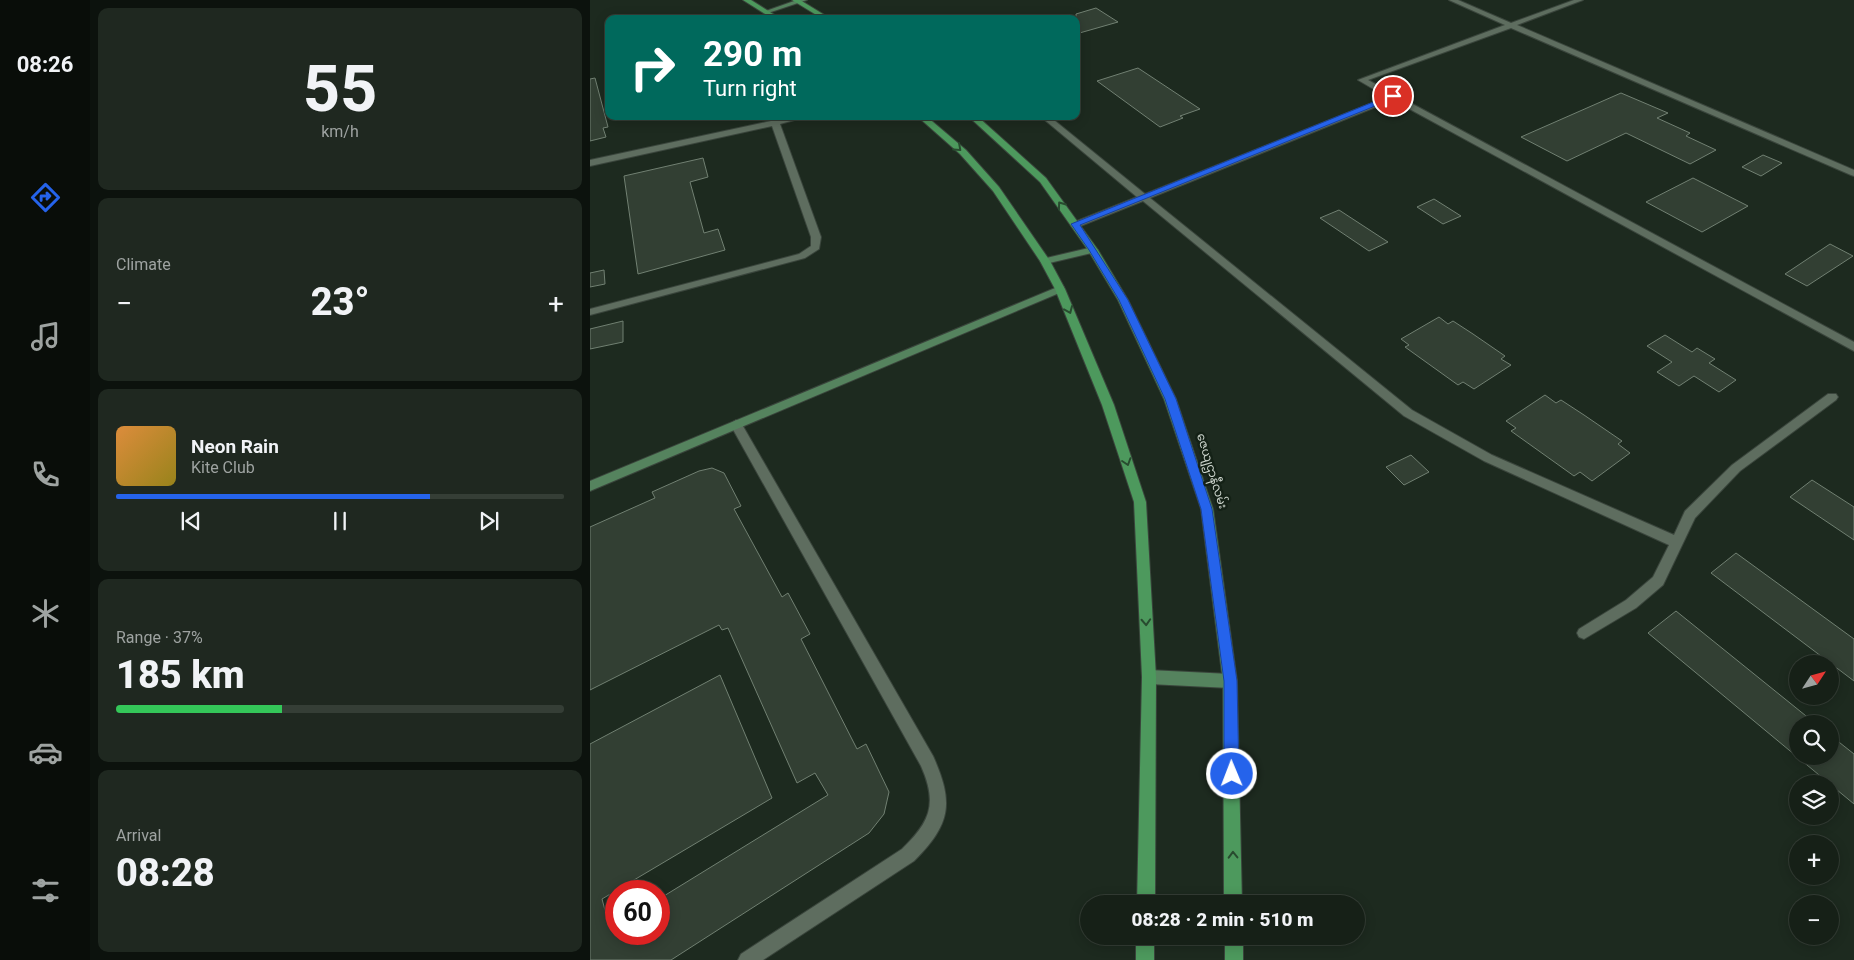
<!DOCTYPE html>
<html lang="en">
<head>
<meta charset="utf-8">
<style>
	:root { --surface:#162017; --page:#1f2820; --text:#f1f3f6; --muted:#9ea3a1; --line:#353e36; --accent:#2563eb }
	body { margin:0; font-family:Roboto,"Noto Sans Myanmar",sans-serif; background:var(--page); color:var(--text); height:100vh; display:flex; flex-direction:column; font-size:19px; white-space:nowrap }
	* { box-sizing:border-box; margin:0 }
	p { font-size:16px; color:var(--muted) }
	.icon { flex:none; width:28px; height:28px; fill:none; stroke:currentColor; stroke-width:2; stroke-linecap:round; stroke-linejoin:round }
	.map { position:relative; flex:1; overflow:hidden }
	.panel { display:flex; flex-direction:column; gap:8px; padding:8px; background:#0c120d; width:500px }
	.panel>* { flex:none }
	.top-card { position:absolute; left:15px; top:15px; width:475px; height:105px; border-radius:10px; box-shadow:0 2px 12px #0003,0 0 0 1px var(--line); background:#00695c; color:#fff; overflow:hidden }
	.needle { width:32px; rotate:54deg }
	.controls { position:absolute; left:1199px; top:655px; display:grid; gap:10px }
	.controls a { display:grid; place-items:center; width:50px; height:50px; border-radius:50%; background:var(--surface); box-shadow:0 2px 12px #0003,0 0 0 1px var(--line); font-size:25px }
	.speed { position:absolute; left:15px; top:880px; display:flex; gap:10px; font-size:25px; font-weight:700; text-align:center }
	.speed>* { display:grid; place-content:center; width:65px; height:65px; border-radius:50%; background:var(--surface); box-shadow:0 2px 12px #0003,0 0 0 1px var(--line); line-height:1 }
	.speed .limit { border:8px solid #d22; background:#fff; color:#111 }
	.pin { position:absolute; display:grid; place-items:center; width:42px; height:42px; color:#fff; margin:-21px; border:2px solid #fff; border-radius:50%; box-shadow:0 1px 5px #0007 }
	.me { position:absolute; width:55px; margin:-28px; rotate:359deg; stroke-linejoin:round; filter:drop-shadow(0 0 4px #0008) }
	.turn { display:flex; align-items:center; gap:18px; height:105px; padding:0 15px; font-size:22px }
	.turn .icon { width:65px; height:65px; stroke-width:2.5 }
	.turn b { display:block; font-size:35px; line-height:42px }
	.big { font-size:38px; font-weight:800; line-height:1.1 }
	.panel .card { flex:1; display:flex; flex-direction:column; justify-content:center; gap:8px; min-width:0; padding:0 18px; border-radius:10px; background:var(--page) }
	.panel .dial { align-items:center; gap:0 }
	.dial b { font-size:65px; line-height:1 }
	.song { display:flex; align-items:center; gap:15px }
	.cover { width:60px; height:60px; border-radius:8px; background:linear-gradient(135deg,hsl(30 70% 55%),hsl(50 70% 35%)) }
	.played { height:5px; border-radius:2px; background:linear-gradient(90deg,var(--accent) 70%,var(--line) 70%) }
	.keys { display:flex; justify-content:space-around; direction:ltr }
	.heat { display:flex; justify-content:space-between; align-items:center; font-size:28px; direction:ltr }
	.charge { height:8px; border-radius:4px; background:linear-gradient(90deg,#34c759 37%,var(--line) 0) }
	.trip { position:absolute; left:490px; top:895px; width:285px; height:50px; border-radius:25px; background:var(--surface); box-shadow:0 2px 12px #0003,0 0 0 1px var(--line); font-weight:800; line-height:50px; text-align:center }
	main { display:flex; flex:1; min-height:0 }
	.dock { display:flex; flex-direction:column; width:90px; justify-content:space-around; align-items:center; background:#090d09; color:var(--muted) }
	.dock .icon { width:35px; height:35px }
	.dock .selected { color:var(--accent) }
	.dock b { font-size:22px; color:var(--text) }
	.map>svg:first-child { display:block }
</style>
</head>
<body>
<main>
<nav class="dock">
<b>08:26</b>
<svg class="icon selected" aria-label="directions" viewBox="0 0 24 24"><path d="M12 3l9 9-9 9-9-9zM9 14v-3h6M13 9l2 2-2 2"/></svg>
<svg class="icon" aria-label="music" viewBox="0 0 24 24"><path d="M9 18V5l10-2v13"/><circle cx="6" cy="18" r="3"/><circle cx="16" cy="16" r="3"/></svg>
<svg class="icon" aria-label="phone" viewBox="0 0 24 24"><path d="M5 4h4l2 5-3 2q2 4 5 5l2-3 5 2v4C11 20 4 13 5 4z"/></svg>
<svg class="icon" aria-label="climate" viewBox="0 0 24 24"><path d="M12 3v18M4 7l16 10M4 17L20 7"/></svg>
<svg class="icon" aria-label="car" viewBox="0 0 24 24"><path d="M5 17H2v-5l4-1 3-4h7l3 4 3 1v5h-3M9 17h6M6 11h13"/><circle cx="7" cy="17" r="2"/><circle cx="17" cy="17" r="2"/></svg>
<svg class="icon" aria-label="filters" viewBox="0 0 24 24"><path d="M4 7h16M4 17h16"/><circle cx="9" cy="7" r="2"/><circle cx="15" cy="17" r="2"/></svg>
</nav>
<section class="panel">
<div class="card dial"><b>55</b><p>km/h</p></div>
<div class="card"><p>Climate</p>
<div class="heat"><a>−</a><b class="big">23°</b><a>+</a></div>
</div>
<div class="card">
<div class="song"><i class="cover"></i><div><b>Neon Rain</b><p>Kite Club</p></div></div>
<div class="played"></div>
<div class="keys"><svg class="icon" aria-label="previous" viewBox="0 0 24 24"><path d="M18 5L8 12l10 7zM5 5v14"/></svg><svg class="icon" aria-label="pause" viewBox="0 0 24 24"><path d="M8 5v14M16 5v14"/></svg><svg class="icon" aria-label="next" viewBox="0 0 24 24"><path d="M6 5l10 7-10 7zM19 5v14"/></svg></div>
</div>
<div class="card"><p>Range · 37%</p><b class="big">185 km</b><div class="charge"></div></div>
<div class="card"><p>Arrival</p><b class="big">08:28</b></div>
</section>
<div class="map">
<svg width="1264" height="960" viewBox="0 0 1264 960">
	<rect width="100%" height="100%" fill="#1d2a1f"/>
	<path fill="#323f33" stroke="#718072" d="M506,8l22,14 -42,12v-20z
		M548,68l62,41 -20,7 3,2 -23,9 -63,-46z
		M5,78l13,49 -5,1 3,9 -16,4v-62z
		M1031,93l47,20 -11,5 33,15 -4,3 30,14 -26,14 -64,-31 -59,28 -46,-24z
		M1173,155l19,8 -21,13 -19,-9z
		M113,158l5,19 -18,5 14,51 14,-4 7,21 -87,24 -14,-98z
		M1103,178l55,28 -46,26 -56,-30z
		M844,199l27,17 -18,8 -26,-17z
		M749,210l49,32 -19,9 -49,-33z
		M1240,244l23,12 -46,30 -22,-12z
		M14,270l1,14 -15,3v-14z
		M849,317l9,7 5,-3 20,13 32,22 -4,3 10,6 -37,24 -11,-7 -5,3 -53,-38 4,-2 -8,-6z
		M33,321v21l-33,7v-20z
		M1075,335l27,17 5,-4 18,11 -6,4 27,17 -17,12 -25,-16 -15,10 -22,-14 15,-10 -25,-16z
		M955,395l11,8 5,-3 23,15 38,26 -4,3 12,9 -38,28 -12,-9 -6,4 -63,-45 5,-3 -10,-7z
		M821,455l18,17 -25,13 -18,-18z
		M122,468l12,5 17,33 -7,3 48,88 6,-4 22,41 -9,5 56,110 9,-5 23,48 -5,22 -15,19 -198,127h-81v-216l130,-69 52,123 -170,101 8,30 6,-4v9h43v-35l169,-104 -13,-22 -18,10 -69,-155 -6,2 -3,-5 -129,65v-163l65,-29 -3,-6 47,-21z
		M1222,480l42,27v33l-64,-43z
		M1146,553l118,86v42l-143,-108z
		M1086,611l140,113h-18v32h32v-21l24,19v50l-206,-171z"/>
	<g fill="none" stroke-linecap="round" stroke-linejoin="round">
		<g stroke="#3a453c" stroke-width="2">
			<path id="street" d="M859,0h9l53,23 63,-23h9l-66,25 337,145v6l-3,-1 -340,-147 -143,52 486,262v9l-461,-251 -243,98 262,212 80,45 182,80 11,-24 47,-46 96,-71h8l2,3 -2,3 -96,71 -45,47 -32,67 -27,23 -52,31 -5,-2 -2,-4 2,-4 47,-29 27,-23 16,-32 -185,-84 -80,-45 -261,-215 -65,26h-6v-4l65,-26 -97,-81h9l96,78 242,-97 -29,-17 147,-55z
				M179,116h8l1,3 15,-3h16l-29,8 41,113 -2,12 -14,9 -215,57v-6l209,-55 12,-8v-9l-39,-111 -182,40v-6l181,-39z
				M146,420l4,1 193,335c21,47 18,68 -19,105l-151,99h-25l3,-6 161,-105c28,-27 36,-45 19,-83l-191,-342z"/>
		</g>
		<g stroke="#3a453c" stroke-width="2">
			<path id="secondary" d="M207,0h10l-39,13 -5,-1z
				M503,247l5,3 -2,2 -51,12 -5,-3 2,-2z
				M470,286l4,1v4l-474,200v-10z
				M559,670l81,4 5,2 2,5 -2,5 -5,2 -81,-4 -5,-2 -2,-5 2,-5z"/>
		</g>
		<g stroke="#3a453c" stroke-width="2">
			<path id="primary" d="M153,0h8l30,19h-8z
				M202,0h8l31,19h-8z
				M327,116h9l40,34 33,37 51,74 15,28 49,116 32,97 10,175 -1,227h-18l5,-227 -8,-175 -32,-97 -47,-116 -15,-28 -47,-70 -33,-37z
				M378,116h9l69,62 52,72 30,50 48,99 37,110 24,172 5,223h-18l-1,-223 -22,-172 -37,-110 -46,-99 -30,-50 -48,-68z
				M546,936h18v24h-18z
				M635,936h18v24h-18z"/>
		</g>
		<use href="#street" fill="#5e6d5f" fill-rule="evenodd"/>
		<use href="#secondary" fill="#55835e" fill-rule="evenodd"/>
		<use href="#primary" fill="#4d995d" fill-rule="evenodd"/>
	</g>
	<defs><path id="oneway-chevron" d="M-2-3.5L2.5 0L-2 3.5" fill="none" stroke-width="1.6" stroke-linecap="round" stroke-linejoin="round" transform="scale(1.25)"/></defs>
	<g stroke="#284b2f">
		<use href="#oneway-chevron" transform="translate(368 148) rotate(42)"/>
		<use href="#oneway-chevron" transform="translate(471 205) rotate(-126)"/>
		<use href="#oneway-chevron" transform="translate(479 310) rotate(67)"/>
		<use href="#oneway-chevron" transform="translate(537 462) rotate(72)"/>
		<use href="#oneway-chevron" transform="translate(556 622) rotate(87)"/>
		<use href="#oneway-chevron" transform="translate(643 855) rotate(-91)"/>
	</g>
	<path fill="#2563eb" stroke="#184099" d="M803,94l2,4 -315,127 48,75 48,99 36,110 25,172 2,93 -2,5 -5,2 -6,-2 -2,-5v-93l-23,-172 -36,-110 -46,-99 -30,-50 -18,-26z"/>
	<g text-anchor="middle" dominant-baseline="central" stroke-width="5" stroke-linejoin="round" paint-order="stroke">
		<g font-size="12" fill="#cdd5cd" stroke="#142116">
			<text transform="translate(622 471) rotate(73)">ဇေယျဌာနီလမ်း</text>
		</g>
	</g>
</svg>
<div class="controls">
<a><svg class="needle" viewBox="-14 -14 28 28"><path d="M0-13l5 13h-10z" fill="#e53935"/><path d="M0 13l5-13h-10z" fill="#9ea3a1"/></svg></a>
<a><svg class="icon" aria-label="search" viewBox="0 0 24 24"><circle cx="10" cy="10" r="6"/><path d="M15 15l6 6"/></svg></a>
<a><svg class="icon" aria-label="layers" viewBox="0 0 24 24"><path d="M12 4l9 5-9 5-9-5zM3 14l9 5 9-5"/></svg></a>
<a>+</a>
<a>−</a>
</div>
<div class="speed"><div class="limit">60</div></div>
<div class="pin" style="left:803px;top:96px;background:#d93025"><svg class="icon" aria-label="arrive" viewBox="0 0 24 24"><path d="M6 21V4h12l-3 4 3 4H6"/></svg></div>
<svg class="me" style="left:642px;top:774px" viewBox="-20 -20 40 40"><circle r="17" fill="#2563eb" stroke="#fff" stroke-width="3"/><path d="M0-11L8 9 0 5-8 9z" fill="#fff"/></svg>
<div class="trip">08:28 · 2 min · 510 m</div>
<div class="top-card">
<div class="turn"><svg class="icon" aria-label="right" viewBox="0 0 24 24"><path d="M7 20v-9h11M14 6l5 5-5 5"/></svg><div><b>290 m</b>Turn right</div></div>
</div>
</div>
</main>
</body>
</html>
